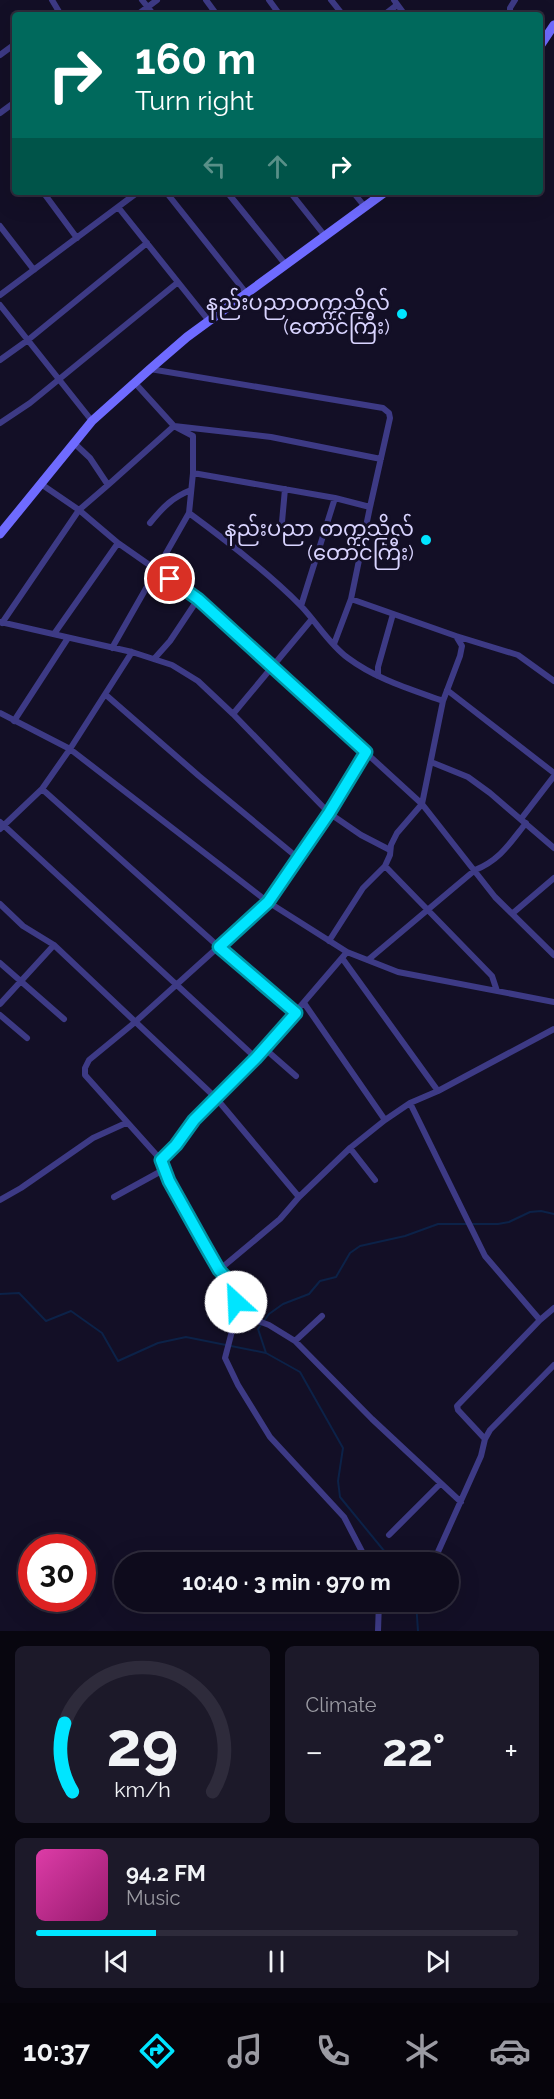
<!DOCTYPE html>
<html lang="en">
<head>
<meta charset="utf-8">
<style>
	:root { --surface:#0e0b1c; --page:#1c1929; --text:#f1f3f6; --muted:#9b9ba3; --line:#2e2b3b; --accent:#00e5ff }
	body { margin:0; font-family:Raleway,"Noto Sans Myanmar",sans-serif; background:var(--page); color:var(--text); height:100vh; display:flex; flex-direction:column; font-size:22px; white-space:nowrap }
	* { box-sizing:border-box; margin:0 }
	p { font-size:20px; color:var(--muted) }
	.icon { flex:none; width:33px; height:33px; fill:none; stroke:currentColor; stroke-width:2; stroke-linecap:round; stroke-linejoin:round }
	.map { position:relative; height:1631px; overflow:hidden }
	.details { display:flex; flex-direction:column; gap:15px; padding:15px; background:#08060f; flex:1 }
	.details>* { flex:none }
	.banner { position:absolute; left:12px; top:12px; width:531px; height:183px; border-radius:6px; box-shadow:0 6px 24px #0002,0 0 0 2px var(--line); background:#00695c; color:#fff; overflow:hidden }
	.speed { position:absolute; left:18px; top:1534px; display:flex; gap:12px; font-size:30px; font-weight:700; text-align:center }
	.speed>* { display:grid; place-content:center; width:78px; height:78px; border-radius:50%; background:var(--surface); box-shadow:0 6px 24px #0002,0 0 0 2px var(--line); line-height:1 }
	.speed .limit { border:9px solid #d22; background:#fff; color:#111 }
	.pin { position:absolute; display:grid; place-items:center; width:51px; height:51px; color:#fff; margin:-26px; border:3px solid #fff; border-radius:50%; box-shadow:0 2px 6px #0007 }
	.me { position:absolute; width:66px; margin:-33px; rotate:335deg; stroke-linejoin:round; filter:drop-shadow(0 0 4px #0008) }
	.turn { display:flex; align-items:center; gap:21px; height:126px; padding:0 24px; font-size:27px }
	.turn .icon { width:78px; height:78px; stroke-width:2.5 }
	.turn b { display:block; font-size:42px; line-height:51px }
	.lanes { display:flex; align-items:center; height:57px; padding:0 24px; background:#0003; justify-content:center; gap:30px; direction:ltr }
	.lanes .off { opacity:.35 }
	.big { font-size:45px; font-weight:700; line-height:1.1 }
	.details .widget { flex:1; display:flex; flex-direction:column; justify-content:center; gap:9px; min-width:0; padding:0 21px; border-radius:9px; background:var(--page) }
	.details .dial { align-items:center; gap:0 }
	.dial svg { height:156px; overflow:visible; fill:none; stroke:var(--line); stroke-width:7; stroke-linecap:round; text-anchor:middle }
	.dial text { fill:var(--text); stroke:none }
	.song { display:flex; align-items:center; gap:18px }
	.cover { width:72px; height:72px; border-radius:9px; background:linear-gradient(135deg,hsl(320 70% 55%),hsl(320 70% 35%)) }
	.played { height:6px; border-radius:3px; background:linear-gradient(90deg,var(--accent) 25%,var(--line) 25%) }
	.keys { display:flex; justify-content:space-around; direction:ltr }
	.heat { display:flex; justify-content:space-between; align-items:center; font-size:33px; direction:ltr }
	.details .tiles { flex:1; display:grid; gap:15px; grid-template-columns:1fr 1fr }
	.widget:last-child { grid-column:span 2 }
	.trip { position:absolute; left:114px; top:1552px; width:345px; height:60px; border-radius:30px; background:var(--surface); box-shadow:0 6px 24px #0002,0 0 0 2px var(--line); font-weight:700; line-height:60px; text-align:center }
	.dock { display:flex; height:96px; justify-content:space-around; align-items:center; background:#06040b; color:var(--muted) }
	.dock .icon { width:42px; height:42px }
	.dock .active { color:var(--accent) }
	.dock b { font-size:27px; color:var(--text) }
	.map>svg:first-child { display:block }
</style>
</head>
<body>
<div class="map">
<svg width="554" height="1631" viewBox="0 0 554 1631">
	<rect width="100%" height="100%" fill="#130f26"/>
	<g fill="none" stroke-linecap="round" stroke-linejoin="round">
		<path stroke="#0c2248" stroke-width="2" d="M0,1294l19,-1 27,28 25,-10 31,22 16,28 40,-18 28,-6 80,16 34,19 43,76 -5,33 2,16 54,66
			M266,1353l-8,-24 11,-15 14,-10 26,-10 11,-13 16,-4 14,-24 10,-7 45,-10 33,-12h60l11,-2 21,-10 11,-1 13,3
			M416,1602l2,29"/>
		<path stroke="#3d3a85" stroke-width="6" d="M52,0l9,15
			M142,0l12,15
			M206,0l11,15
			M269,0l11,15
			M331,0l12,15
			M394,0l11,15
			M137,15l20,-15
			M384,15l13,-10
			M510,15v-7l5,-8
			M0,55l15,-11
			M0,113l15,-11
			M43,192l34,46
			M166,192l81,102
			M227,192l59,73
			M290,192l35,44
			M353,192l12,15
			M118,207l91,114
			M0,226l34,44
			M0,295l138,-103
			M0,305l92,116
			M0,360l28,-20 119,-97
			M150,369l233,39 6,5 1,5 -20,89
			M0,423l30,-20 147,-120
			M74,443l16,15 18,27 66,-59 97,11 110,22
			M193,473l142,25 35,9 -19,92 -17,45
			M41,484l38,26 39,33 80,56 224,205 73,93 59,58
			M189,513c38,28 80,60 113,94 15,16 28,38 46,51 28,21 62,31 95,43
			M282,522l3,-33
			M150,523c13,-16 23,-26 41,-33
			M301,606l34,-108
			M0,622l132,30 40,13 26,16 35,33 96,99 32,22 29,15
			M2,623l77,-113 29,-25
			M54,634l64,-91
			M456,636l62,19 36,26
			M112,648l77,-135 4,-40v-37l-19,-10 -39,-43
			M154,659l16,-18 28,-42
			M378,676v-9l15,-53
			M447,690l107,83
			M106,695l93,81 99,82
			M0,713l70,36 198,153 79,50 51,20 156,30
			M233,714l79,-95
			M14,721l54,-83
			M431,762l37,15 22,16 64,55
			M42,789l177,158 77,66
			M521,819l33,-43
			M0,822l256,236
			M0,829l42,-40 28,-40 62,-97
			M385,866l107,110 5,15
			M0,904l23,22 31,19 162,153 83,99
			M513,913l41,-35
			M329,941l34,-53 22,-22 5,-11 1,-10 6,-12 25,-29 21,-103 17,-45 2,-10 -6,-10 -105,-37
			M347,952l-91,106 -62,62 -18,25 -15,15 8,21 34,61 16,28 11,12 8,26 -13,50 13,27 32,52 74,80 24,46
			M342,958l96,133
			M368,960l107,-90c25,-10 35,-27 51,-47
			M0,963l64,56
			M304,1003l81,117 25,-17 28,-12 116,-62
			M0,1004l54,-59
			M0,1015l27,23
			M264,1048l32,28
			M410,1103l75,153 55,64 -83,86 1,4 27,29
			M350,1148l35,-28
			M161,1160l-76,-85v-7l4,-8 45,-37 134,-121 61,-89 37,-61
			M114,1197l51,-28
			M0,1200l21,-12 72,-50 33,-15
			M219,1270l61,-51 19,-22 51,-49 25,32
			M238,1308l15,11 16,6 26,16 77,78 89,83
			M540,1320l14,-12
			M295,1341l27,-25
			M389,1535l51,-51
			M433,1563l48,-107 4,-17 5,-9 64,-65
			M378,1631l1,-29"/>
		<path stroke="#6f6bff" stroke-width="9" d="M540,46l14,-21
			M0,534l92,-113 58,-52 37,-32 198,-145"/>
	</g>
	<g fill="none" stroke-linecap="round" stroke-linejoin="round">
		<g stroke="#0095a6" stroke-width="15">
			<path id="route" d="M170,579l28,20 168,153 -37,61 -61,89 -49,45 77,66 -40,45 -62,62 -18,25 -15,15 8,21 34,61 16,28 11,12 6,20"/>
		</g>
		<use href="#route" stroke="#00e5ff" stroke-width="10"/>
	</g>
	<g fill="#00e5ff" stroke="#130f26" stroke-width="2">
		<circle cx="402" cy="314" r="6"/>
		<circle cx="426" cy="540" r="6"/>
	</g>
	<g text-anchor="middle" dominant-baseline="central" stroke-width="6" stroke-linejoin="round" paint-order="stroke">
		<g font-size="21" fill="#d9d4ff" stroke="#130f26" text-anchor="end">
			<text x="390" y="302">နည်းပညာတက္ကသိုလ်<tspan x="390" dy="24">(တောင်ကြီး)</tspan></text>
			<text x="414" y="528">နည်းပညာ တက္ကသိုလ်<tspan x="414" dy="24">(တောင်ကြီး)</tspan></text>
		</g>
	</g>
</svg>
<div class="speed"><div class="limit">30</div></div>
<div class="pin" style="left:170px;top:579px;background:#d93025"><svg class="icon" aria-label="arrive" viewBox="0 0 24 24"><path d="M6 21V4h12l-3 4 3 4H6"/></svg></div>
<svg class="me" style="left:236px;top:1302px" viewBox="-20 -20 40 40"><circle r="19" fill="#fff"/><path d="M0-13L10 11 0 6-10 11z" fill="#00e5ff"/></svg>
<div class="trip">10:40 · 3 min · 970 m</div>
<div class="banner">
<div class="turn"><svg class="icon" aria-label="right" viewBox="0 0 24 24"><path d="M7 20v-9h11M14 6l5 5-5 5"/></svg><div><b>160 m</b>Turn right</div></div>
<div class="lanes"><svg class="icon off" aria-label="left" viewBox="0 0 24 24"><path d="M17 20v-9H6M10 6l-5 5 5 5"/></svg><svg class="icon off" aria-label="ahead" viewBox="0 0 24 24"><path d="M12 20V5M6 11l6-6 6 6"/></svg><svg class="icon" aria-label="right" viewBox="0 0 24 24"><path d="M7 20v-9h11M14 6l5 5-5 5"/></svg></div>
</div>
</div>
<section class="details">
<div class="tiles">
<div class="widget dial"><svg viewBox="0 0 100 80">
<path d="M14 69A42 42 0 1 1 86 69"/>
<path d="M14 69A42 42 0 0 1 10 34" stroke="#00e5ff"/>
<text x="50" y="56" font-size="32" font-weight="700">29</text>
<text x="50" y="72" font-size="11">km/h</text>
</svg></div>
<div class="widget"><p>Climate</p>
<div class="heat"><a>−</a><b class="big">22°</b><a>+</a></div>
</div>
<div class="widget">
<div class="song"><i class="cover"></i><div><b>94.2 FM</b><p>Music</p></div></div>
<div class="played"></div>
<div class="keys"><svg class="icon" aria-label="previous" viewBox="0 0 24 24"><path d="M18 5L8 12l10 7zM5 5v14"/></svg><svg class="icon" aria-label="pause" viewBox="0 0 24 24"><path d="M8 5v14M16 5v14"/></svg><svg class="icon" aria-label="next" viewBox="0 0 24 24"><path d="M6 5l10 7-10 7zM19 5v14"/></svg></div>
</div>
</div>
</section>
<nav class="dock">
<b>10:37</b>
<svg class="icon active" aria-label="directions" viewBox="0 0 24 24"><path d="M12 3l9 9-9 9-9-9zM9 14v-3h6M13 9l2 2-2 2"/></svg>
<svg class="icon" aria-label="music" viewBox="0 0 24 24"><path d="M9 18V5l10-2v13"/><circle cx="6" cy="18" r="3"/><circle cx="16" cy="16" r="3"/></svg>
<svg class="icon" aria-label="phone" viewBox="0 0 24 24"><path d="M5 4h4l2 5-3 2q2 4 5 5l2-3 5 2v4C11 20 4 13 5 4z"/></svg>
<svg class="icon" aria-label="climate" viewBox="0 0 24 24"><path d="M12 3v18M4 7l16 10M4 17L20 7"/></svg>
<svg class="icon" aria-label="car" viewBox="0 0 24 24"><path d="M5 17H2v-5l4-1 3-4h7l3 4 3 1v5h-3M9 17h6M6 11h13"/><circle cx="7" cy="17" r="2"/><circle cx="17" cy="17" r="2"/></svg>
</nav>
</body>
</html>
